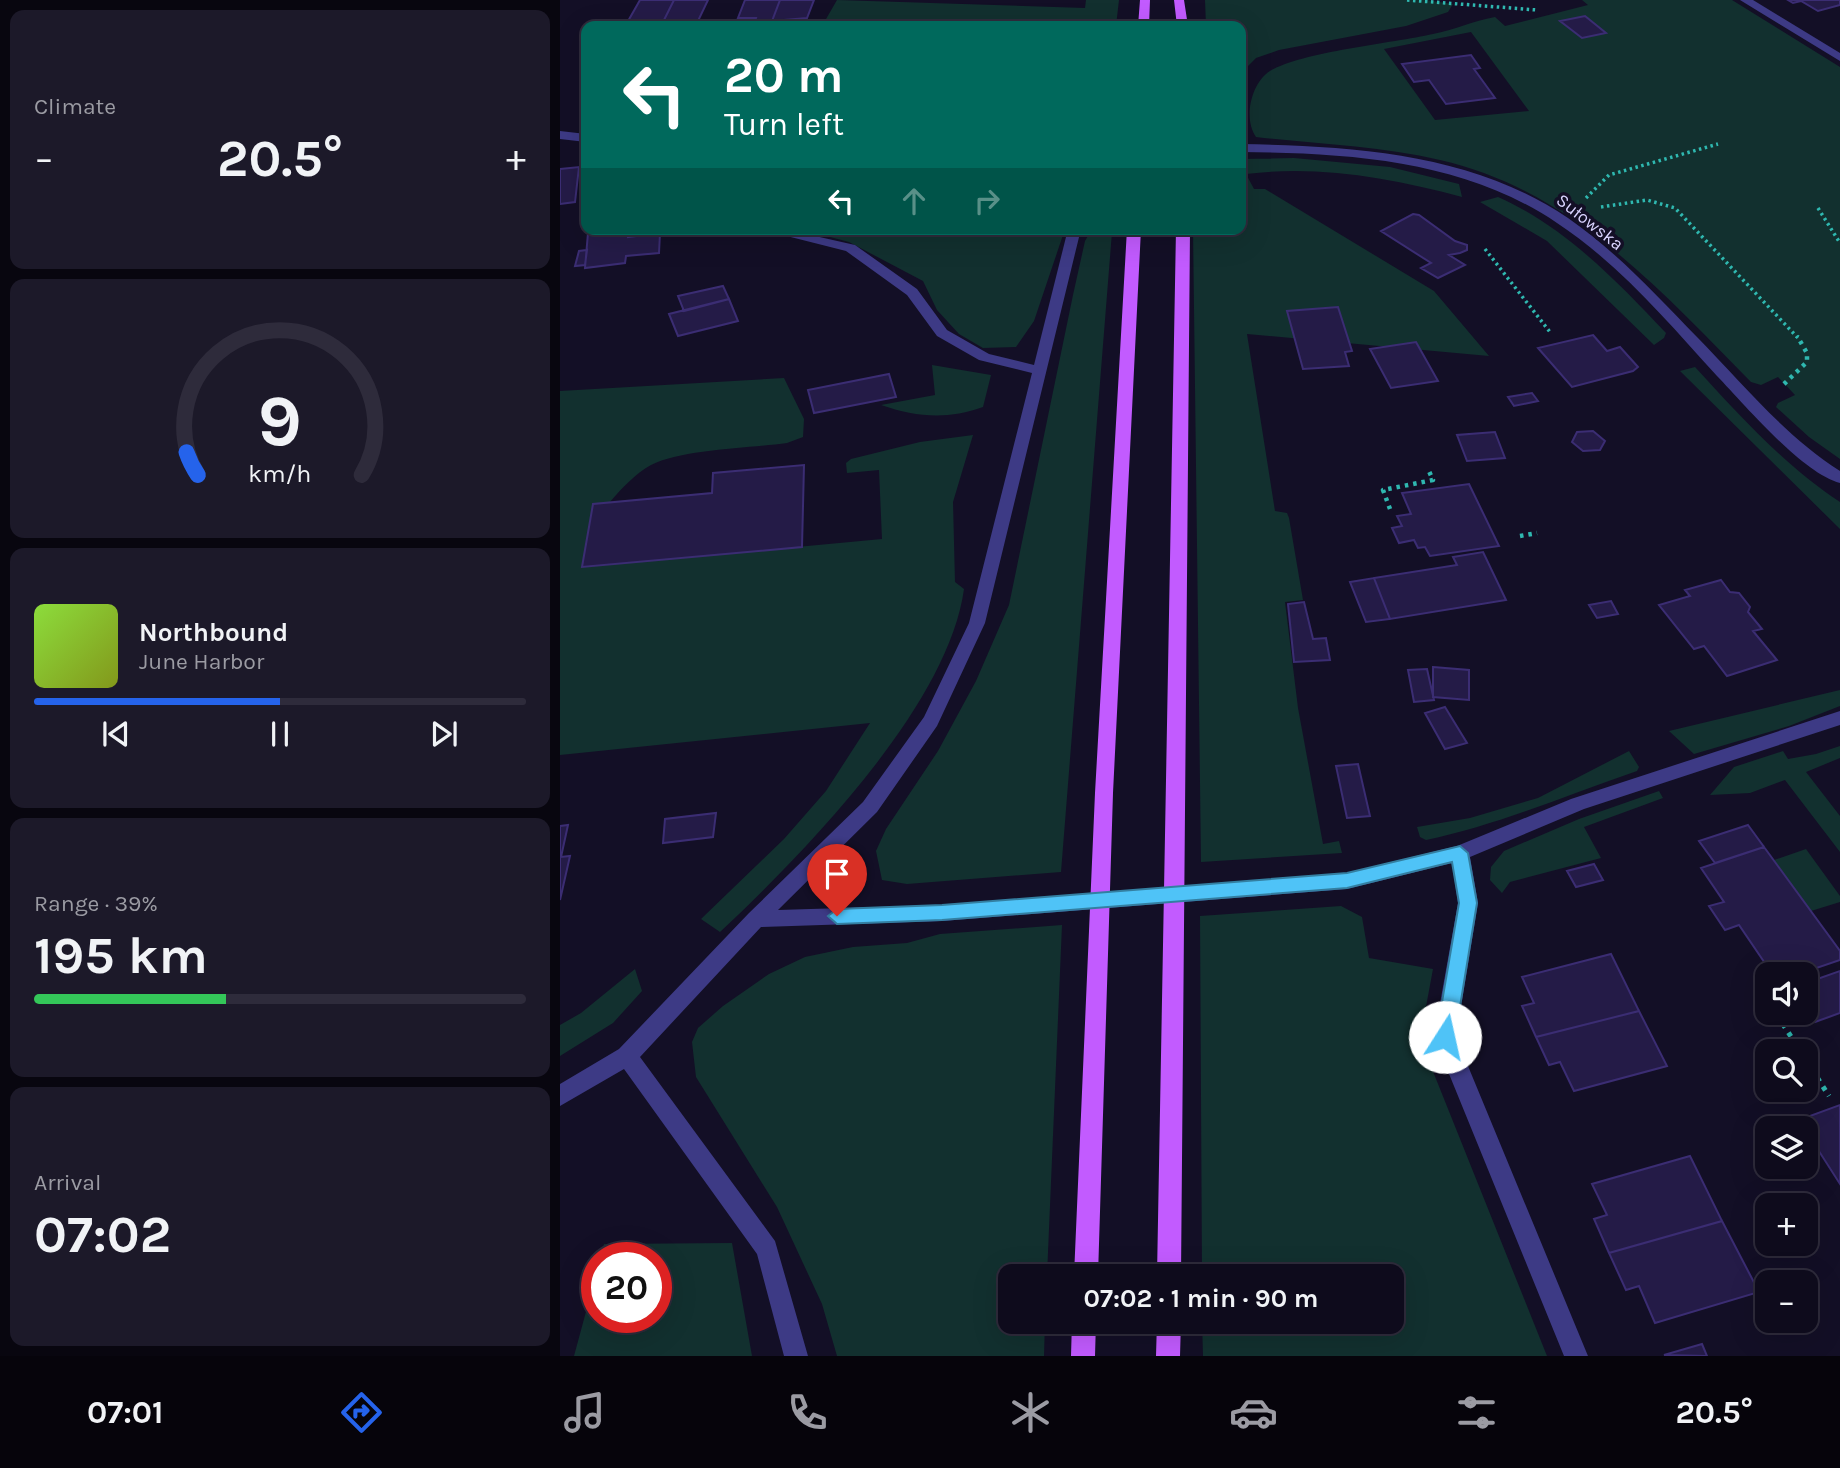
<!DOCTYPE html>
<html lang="en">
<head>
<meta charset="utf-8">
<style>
	:root { --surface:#0e0b1c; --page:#1c1929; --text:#f1f3f6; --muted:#9b9ba3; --line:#2e2b3b; --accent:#2563eb }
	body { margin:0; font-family:Karla,sans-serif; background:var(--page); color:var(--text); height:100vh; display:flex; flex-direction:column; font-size:26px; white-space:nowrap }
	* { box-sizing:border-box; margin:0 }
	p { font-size:23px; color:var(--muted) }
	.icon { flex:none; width:38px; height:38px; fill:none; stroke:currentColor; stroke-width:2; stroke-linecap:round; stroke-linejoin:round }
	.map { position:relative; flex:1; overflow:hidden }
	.drawer { display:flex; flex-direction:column; gap:10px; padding:10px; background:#08060f; width:560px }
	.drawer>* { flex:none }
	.banner { position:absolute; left:21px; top:21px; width:665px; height:214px; border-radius:14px; box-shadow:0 7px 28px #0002,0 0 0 2px var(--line); background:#00695c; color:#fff; overflow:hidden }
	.tools { position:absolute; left:1195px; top:962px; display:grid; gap:14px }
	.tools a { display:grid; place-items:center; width:63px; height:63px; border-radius:14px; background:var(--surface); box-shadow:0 7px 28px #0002,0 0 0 2px var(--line); font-size:35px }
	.speed { position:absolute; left:21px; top:1242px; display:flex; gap:14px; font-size:35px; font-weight:700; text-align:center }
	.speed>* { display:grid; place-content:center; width:91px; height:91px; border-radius:50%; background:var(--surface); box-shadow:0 7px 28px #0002,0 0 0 2px var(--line); line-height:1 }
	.speed .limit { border:10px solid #d22; background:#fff; color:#111 }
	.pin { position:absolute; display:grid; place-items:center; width:60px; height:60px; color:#fff; margin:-72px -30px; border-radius:50% 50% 50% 0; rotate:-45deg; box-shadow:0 0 7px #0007 }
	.pin .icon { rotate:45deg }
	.me { position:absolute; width:77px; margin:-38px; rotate:10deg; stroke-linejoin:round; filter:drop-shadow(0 0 5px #0008) }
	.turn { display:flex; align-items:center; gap:24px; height:147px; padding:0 28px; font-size:32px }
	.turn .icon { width:91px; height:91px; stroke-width:2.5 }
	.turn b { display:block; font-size:49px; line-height:60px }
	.lanes { display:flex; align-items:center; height:66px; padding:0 28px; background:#0003; justify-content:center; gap:35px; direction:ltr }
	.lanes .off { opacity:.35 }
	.big { font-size:52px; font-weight:700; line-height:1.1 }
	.drawer .card { flex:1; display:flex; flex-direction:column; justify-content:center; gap:10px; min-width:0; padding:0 24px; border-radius:14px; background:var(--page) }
	.drawer .dial { align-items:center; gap:0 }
	.dial svg { height:182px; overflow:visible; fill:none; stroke:var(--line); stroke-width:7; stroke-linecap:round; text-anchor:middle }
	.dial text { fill:var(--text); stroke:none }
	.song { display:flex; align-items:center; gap:21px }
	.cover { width:84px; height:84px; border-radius:10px; background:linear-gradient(135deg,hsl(90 70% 55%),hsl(70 70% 35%)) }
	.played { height:7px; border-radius:4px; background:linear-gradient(90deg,var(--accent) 50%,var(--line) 50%) }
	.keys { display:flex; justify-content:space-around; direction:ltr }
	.heat { display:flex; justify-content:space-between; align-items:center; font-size:38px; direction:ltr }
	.charge { height:10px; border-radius:5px; background:linear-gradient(90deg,#34c759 39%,var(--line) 0) }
	.trip { position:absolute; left:438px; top:1264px; width:406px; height:70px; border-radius:14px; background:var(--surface); box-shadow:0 7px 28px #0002,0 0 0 2px var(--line); font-weight:700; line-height:70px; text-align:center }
	.tabs { display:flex; height:112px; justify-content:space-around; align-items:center; background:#06040b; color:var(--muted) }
	.tabs .icon { width:49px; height:49px }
	.tabs .current { color:var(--accent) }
	.tabs b { font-size:32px; color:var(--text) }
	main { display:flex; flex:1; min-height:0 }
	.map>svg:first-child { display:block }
</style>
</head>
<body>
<main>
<section class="drawer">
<div class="card"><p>Climate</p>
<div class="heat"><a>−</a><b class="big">20.5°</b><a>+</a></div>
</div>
<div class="card dial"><svg viewBox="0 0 100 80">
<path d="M14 69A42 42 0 1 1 86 69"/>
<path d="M14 69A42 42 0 0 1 9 59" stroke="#2563eb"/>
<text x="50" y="56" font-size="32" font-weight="700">9</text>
<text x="50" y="72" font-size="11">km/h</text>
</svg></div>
<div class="card">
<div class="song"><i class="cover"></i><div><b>Northbound</b><p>June Harbor</p></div></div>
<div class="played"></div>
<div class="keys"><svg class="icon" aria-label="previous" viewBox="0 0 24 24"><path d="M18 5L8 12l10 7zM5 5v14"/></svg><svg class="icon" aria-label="pause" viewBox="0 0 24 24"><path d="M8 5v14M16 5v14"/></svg><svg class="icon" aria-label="next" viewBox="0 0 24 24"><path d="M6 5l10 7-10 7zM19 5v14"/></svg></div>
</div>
<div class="card"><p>Range · 39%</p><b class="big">195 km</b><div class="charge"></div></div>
<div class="card"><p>Arrival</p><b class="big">07:02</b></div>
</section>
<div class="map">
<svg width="1280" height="1356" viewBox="0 0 1280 1356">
	<rect width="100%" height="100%" fill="#130f26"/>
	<path fill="#12302f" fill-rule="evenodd" d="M277,0l248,8 1,-8h33l-3,26h-294z
		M645,0h221l27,4 -5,8 -42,14 -127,24 -23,8 -15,15v-47h-35z
		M1022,0h150l108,67v392l-31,-22 -33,-30 2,-4 17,-8 -17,-18 -17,8 -10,-3c-91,-92 -179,-192 -311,-222 -60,-14 -123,-16 -184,-23 -13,-18 -5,-54 14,-66 32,-19 123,-28 163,-37 21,-4 40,-13 62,-17l10,9 83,-21zM911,32l58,79 -94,9 -51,-71z
		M734,158l96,9 69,17 3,13c-71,-19 -143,-32 -216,-23l8,15h11l169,102 55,65 -242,-22 28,177 12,2 2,5 14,82 -18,2 13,106 25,136 16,-3 3,12 -141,9 -8,-633h48v-70z
		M938,197c66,29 119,84 168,136l-2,5 -10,7 -107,-104 -67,-39z
		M240,229h265l-31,92 -18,26 -33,1 -24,-14 -22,-24 -14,-29 -74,-39z
		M532,229l20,3 -51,640 -154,12 -25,-4 -6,-29 10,-22 52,-78 38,-70 33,-76 64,-310 12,-54z
		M372,365l59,10 -8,32c-36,13 -67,10 -102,-2l54,-10z
		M1135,367c44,48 90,99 145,135v27l-160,-158z
		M224,378l20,41 -1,18 -16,6c-37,5 -105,6 -136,22 -16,9 -29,23 -41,37l-17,2 -11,63 300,-28 -3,-69 -32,3 -1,-10 5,-4 69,-17 53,-7 -20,67 2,80 9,7c-16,117 -159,263 -244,343l-19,-13 83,-80 42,-48 44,-68 -310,32v-364z
		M1280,690v16l-51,20 -95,28 -25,-23z
		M1280,746v12l-34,14 34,44v36l-55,-72 -35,13 -40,2 24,-28 49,-16 5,8 28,-5z
		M1069,751l10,16 -2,4c-70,24 -139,54 -211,69l-6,-3 -3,-10 53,-9 68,-20z
		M1099,791l4,7 -79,29 17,31 -91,24 -8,11 -12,-13 1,-13 13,-16 75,-32z
		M1246,849l34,47v6l-29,9 -37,-51z
		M781,906l21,11 7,41 64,11 -13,70 127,317h-344l-1,-35h189v-45h-189l-2,-360z
		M502,925l-15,351h-37v45h35l-1,35h-207l-15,-52 -45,-97 -81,-130 -4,-35 6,-14 25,-22 46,-32 36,-17 48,-10 54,-4 33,-9z
		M75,969l7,22 -29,32 -53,33v-31l21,-12z
		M172,1243l20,113h-178l23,-85v47h59v-60h-56l4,-14z"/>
	<path fill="#241b47" stroke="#3b2d73" stroke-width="2" d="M80,0h34l-13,26 -34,-3z
		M114,0h34l-11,23 -36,3z
		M185,0h35l-8,21h-17l1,-3h-18z
		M220,0h34l-7,18 -35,3z
		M1228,0h52v5l-22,6 -17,-10 -8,2z
		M1025,16l21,17 -24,5 -22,-17z
		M911,55l9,13 -6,1 21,29 -49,6 -17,-24 -15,2 -12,-18z
		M19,167l-4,35 -15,2v-35z
		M853,214l6,1 36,26 12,4v5l-7,3 -11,2 16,10 -27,13 -17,-10 10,-5 -50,-32z
		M69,229l-1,8 32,-4 -1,20 -33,3 -1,7 -40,5 3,-35z
		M27,250l-2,15 -10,1 4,-15z
		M163,286l6,13 -45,12 -6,-15z
		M169,299l9,22 -60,15 -9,-22z
		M778,307l14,44 -7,1 4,14 -46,3 -16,-58z
		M1033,335l14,16 13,-4 18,20 -5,4 -61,16 -34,-39z
		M856,342l22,39 -47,7 -21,-39z
		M329,374l7,23 -82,16 -6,-23z
		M972,393l6,8 -24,5 -6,-9z
		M1033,431l12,10 -5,9 -17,1 -11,-9 5,-10z
		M935,432l10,26 -38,3 -10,-26z
		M244,465l-2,82 -220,20 11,-63 119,-11 1,-20z
		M909,484l30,62 -69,10 -5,-9 -7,1 -4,-8 -15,3 -7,-15 10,-2 -5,-10 14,-2 -9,-21z
		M923,552l23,48 -116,19 -16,-41 83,-13 -4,-8z
		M814,578l16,41 -24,3 -16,-40z
		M1161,580l9,12 9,1 11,14 -2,5 14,17 -9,2 24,29 -50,16 -23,-30 -10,3 -35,-44 31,-9 -5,-6z
		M1051,601l7,13 -21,4 -8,-13z
		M744,602l9,37 13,-1 4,22 -36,2 -6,-58z
		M873,667l36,3v30l-36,-3z
		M867,669l7,31 -20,2 -6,-32z
		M885,707l22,36 -22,6 -20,-36z
		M798,764l12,52 -23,2 -11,-52z
		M156,813l-3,24 -50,6 2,-24z
		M8,825l-7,32 9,-1 -10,44v-74z
		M1188,825l16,22 -49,16 -16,-22z
		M1204,847l76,104v9l-44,15h-23l-34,-50 -14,5 -16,-24 15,-4 -23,-34z
		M1034,864l9,16 -27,7 -9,-16z
		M1051,954l28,57 -103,26 -14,-31 12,-3 -12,-26z
		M1280,971v42l-25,9 -9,-13v-26z
		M1079,1011l28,55 -93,25 -14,-29 -11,3 -13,-28z
		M1280,1105v79l-41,-64z
		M1130,1156l32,65 -113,32 -15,-34 13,-4 -15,-31z
		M1162,1221l37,71 -104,31 -16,-37 -13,4 -17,-37z
		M1142,1344l5,12 -43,-1z"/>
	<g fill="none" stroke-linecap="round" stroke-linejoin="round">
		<path stroke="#2fb8b0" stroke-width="3.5" stroke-dasharray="2.5 3.5" stroke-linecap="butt" d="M847,0l130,10
			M1026,198l23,-23 109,-31
			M1041,207l46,-7 28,8 123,130
			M1258,208l22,35
			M925,249l65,83"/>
		<path stroke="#2fb8b0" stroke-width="4.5" stroke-dasharray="3.5 5" stroke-linecap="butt" d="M1224,384l23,-22v-9l-10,-17
			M830,509l-7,-19 50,-10 -5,-11
			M960,536l17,-3"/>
		<path stroke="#2fb8b0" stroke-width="5" stroke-dasharray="4.5 6" stroke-linecap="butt" d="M1217,1015l24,37
			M1246,1060l23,36"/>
		<path fill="#3d3a85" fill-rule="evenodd" d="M1180,0h13l87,53v8z
			M0,131l26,3v8l-26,-3z
			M681,144c111,2 232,9 327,74 48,33 88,77 129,119 46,47 87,98 143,134v12c-38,-10 -95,-78 -123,-107 -49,-54 -99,-113 -160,-153 -93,-63 -207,-70 -316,-71z
			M199,229h25l71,16 62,44 30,41 42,24 45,11 34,-136h13l-96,394 -48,103 -60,86 -99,98 164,-5 405,-32 110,-27 114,-47 269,-88v14l-256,84 -114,48 8,46 -22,134 132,319h-24l-130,-319 24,-134 -6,-40 -105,26 -405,32 -181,6 -121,130 135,184 33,115h-24l-27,-102 -133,-185 -64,37v-22l59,-35 130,-136 114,-111 61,-85 45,-94 63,-250 -53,-13 -42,-24 -30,-41 -61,-44z"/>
		<path fill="#c25bff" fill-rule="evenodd" d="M580,0h10l-1,26h-11z
			M614,0h10l4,26h-11z
			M567,229h14l-28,564 -15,483h-24l21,-483z
			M616,229h14l-9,1047h-24z
			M512,1321h24l-1,35h-24z
			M597,1321h24l-1,35h-24z"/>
	</g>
	<path fill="#4fc3f7" stroke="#337fa1" stroke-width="2" d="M900,846l8,7 9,50 -22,134 -3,6 -7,3 -6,-3 -3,-6 23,-134 -7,-41 -105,26 -405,32 -105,4 -9,-8 9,-7 105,-4 405,-32z"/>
	<g text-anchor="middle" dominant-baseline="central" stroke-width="7" stroke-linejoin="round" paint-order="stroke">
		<g font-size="18" fill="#d9d4ff" stroke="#130f26">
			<text transform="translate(1030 222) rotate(38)">Sułowska</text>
		</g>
	</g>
</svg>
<div class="tools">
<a><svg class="icon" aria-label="sound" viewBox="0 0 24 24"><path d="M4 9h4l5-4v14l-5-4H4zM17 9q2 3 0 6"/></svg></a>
<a><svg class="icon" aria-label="search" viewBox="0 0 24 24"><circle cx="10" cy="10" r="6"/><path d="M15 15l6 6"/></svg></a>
<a><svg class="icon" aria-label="layers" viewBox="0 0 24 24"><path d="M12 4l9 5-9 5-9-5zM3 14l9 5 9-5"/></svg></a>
<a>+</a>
<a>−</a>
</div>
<div class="speed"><div class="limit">20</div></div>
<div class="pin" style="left:277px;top:916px;background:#d93025"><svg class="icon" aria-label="arrive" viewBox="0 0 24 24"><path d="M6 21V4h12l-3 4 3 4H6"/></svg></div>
<svg class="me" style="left:885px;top:1037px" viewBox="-20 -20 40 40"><circle r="19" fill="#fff"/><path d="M0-13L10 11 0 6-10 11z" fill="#4fc3f7"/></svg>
<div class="trip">07:02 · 1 min · 90 m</div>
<div class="banner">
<div class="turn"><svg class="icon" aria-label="left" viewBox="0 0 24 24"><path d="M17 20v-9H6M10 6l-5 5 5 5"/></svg><div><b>20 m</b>Turn left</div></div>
<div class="lanes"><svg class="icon" aria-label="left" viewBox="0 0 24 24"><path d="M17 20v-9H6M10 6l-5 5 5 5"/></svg><svg class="icon off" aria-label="ahead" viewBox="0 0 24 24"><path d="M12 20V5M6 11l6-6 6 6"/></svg><svg class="icon off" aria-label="right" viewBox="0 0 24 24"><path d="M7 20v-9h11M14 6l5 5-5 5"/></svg></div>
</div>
</div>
</main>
<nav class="tabs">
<b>07:01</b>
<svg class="icon current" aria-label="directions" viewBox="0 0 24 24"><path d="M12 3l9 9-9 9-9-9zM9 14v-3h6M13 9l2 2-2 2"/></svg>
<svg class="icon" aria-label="music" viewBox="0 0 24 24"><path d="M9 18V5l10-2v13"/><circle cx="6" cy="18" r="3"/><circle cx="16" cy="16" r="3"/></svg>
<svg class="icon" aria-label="phone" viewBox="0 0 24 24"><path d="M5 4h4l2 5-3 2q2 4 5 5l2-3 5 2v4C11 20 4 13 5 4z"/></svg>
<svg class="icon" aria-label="climate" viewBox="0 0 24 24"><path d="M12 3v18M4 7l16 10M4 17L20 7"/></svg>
<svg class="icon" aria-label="car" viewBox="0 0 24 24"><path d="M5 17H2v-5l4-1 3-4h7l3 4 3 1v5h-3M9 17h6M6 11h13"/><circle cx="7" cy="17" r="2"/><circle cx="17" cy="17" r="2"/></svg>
<svg class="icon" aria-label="filters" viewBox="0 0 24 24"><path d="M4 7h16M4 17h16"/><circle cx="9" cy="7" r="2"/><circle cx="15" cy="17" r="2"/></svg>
<b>20.5°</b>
</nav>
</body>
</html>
